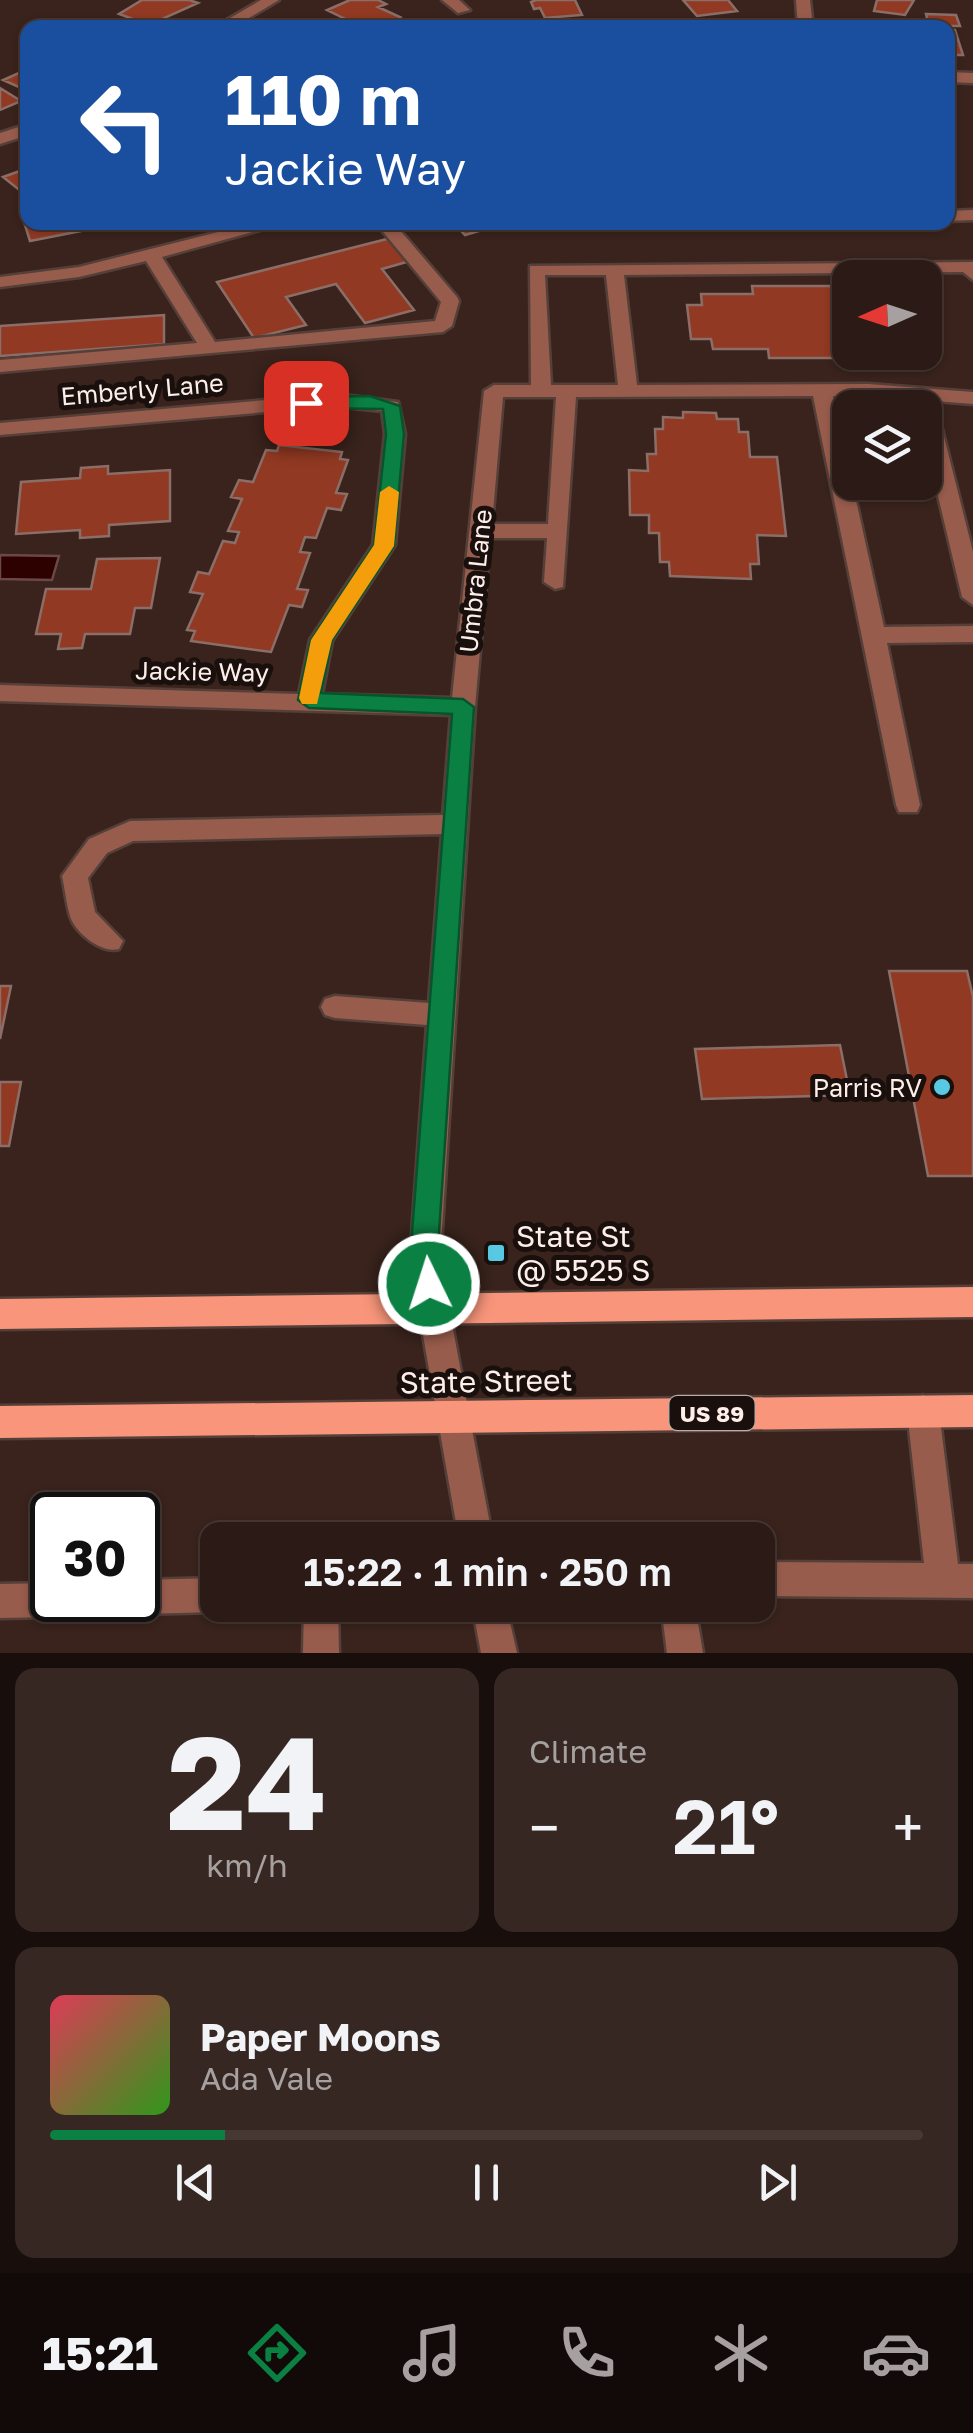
<!DOCTYPE html>
<html lang="en">
<head>
<meta charset="utf-8">
<style>
	:root { --surface:#2b1a15; --page:#372722; --text:#f1f3f6; --muted:#a6a1a0; --line:#473834; --accent:#0b8043 }
	body { margin:0; font-family:"Golos Text",sans-serif; background:var(--page); color:var(--text); height:100vh; display:flex; flex-direction:column; font-size:38px; white-space:nowrap }
	* { box-sizing:border-box; margin:0 }
	p { font-size:32px; color:var(--muted) }
	.icon { flex:none; width:55px; height:55px; fill:none; stroke:currentColor; stroke-width:2; stroke-linecap:round; stroke-linejoin:round }
	.map { position:relative; height:1653px; overflow:hidden }
	.panel { display:flex; flex-direction:column; gap:15px; padding:15px; background:#180e0c; flex:1 }
	.panel>* { flex:none }
	.banner { position:absolute; left:20px; top:20px; width:935px; height:210px; border-radius:20px; box-shadow:0 2px 8px #0004,0 0 0 2px var(--line); background:#1a4fa0; color:#fff; overflow:hidden }
	.needle { width:65px; rotate:267deg }
	.fabs { position:absolute; left:832px; top:260px; display:grid; gap:20px }
	.fabs a { display:grid; place-items:center; width:110px; height:110px; border-radius:20px; background:var(--surface); box-shadow:0 2px 8px #0004,0 0 0 2px var(--line); font-size:50px }
	.speed { position:absolute; left:30px; top:1492px; display:flex; gap:20px; font-size:50px; font-weight:700; text-align:center }
	.speed>* { display:grid; place-content:center; width:130px; height:130px; border-radius:50%; background:var(--surface); box-shadow:0 2px 8px #0004,0 0 0 2px var(--line); line-height:1 }
	.speed .limit { border:5px solid #111; border-radius:15px; background:#fff; color:#111 }
	.pin { position:absolute; display:grid; place-items:center; width:85px; height:85px; color:#fff; margin:-42px; border-radius:20px; box-shadow:0 5px 15px #0006 }
	.me { position:absolute; width:110px; margin:-55px; rotate:356deg; stroke-linejoin:round; filter:drop-shadow(0 0 8px #0008) }
	.turn { display:flex; align-items:center; gap:35px; height:210px; padding:0 40px; font-size:45px }
	.turn .icon { width:130px; height:130px; stroke-width:2.5 }
	.turn b { display:block; font-size:70px; line-height:85px }
	.big { font-size:75px; font-weight:600; line-height:1.1 }
	.panel .card { flex:1; display:flex; flex-direction:column; justify-content:center; gap:15px; min-width:0; padding:0 35px; border-radius:20px; background:var(--page) }
	.panel .dial { align-items:center; gap:0 }
	.dial b { font-size:130px; line-height:1 }
	.song { display:flex; align-items:center; gap:30px }
	.cover { width:120px; height:120px; border-radius:15px; background:linear-gradient(135deg,hsl(350 70% 55%),hsl(110 70% 35%)) }
	.played { height:10px; border-radius:5px; background:linear-gradient(90deg,var(--accent) 20%,var(--line) 20%) }
	.keys { display:flex; justify-content:space-around; direction:ltr }
	.heat { display:flex; justify-content:space-between; align-items:center; font-size:55px; direction:ltr }
	.panel .tiles { flex:1; display:grid; gap:15px; grid-template-columns:1fr 1fr }
	.card:last-child { grid-column:span 2 }
	.trip { position:absolute; left:200px; top:1522px; width:575px; height:100px; border-radius:20px; background:var(--surface); box-shadow:0 2px 8px #0004,0 0 0 2px var(--line); font-weight:600; line-height:100px; text-align:center }
	.tabs { display:flex; height:160px; justify-content:space-around; align-items:center; background:#110a08; color:var(--muted) }
	.tabs .icon { width:70px; height:70px }
	.tabs .selected { color:var(--accent) }
	.tabs b { font-size:45px; color:var(--text) }
	.map>svg:first-child { display:block }
</style>
</head>
<body>
<div class="map">
<svg width="973" height="1653" viewBox="0 0 973 1653">
	<rect width="100%" height="100%" fill="#39231c"/>
	<path fill="#2c0100" stroke="#6b4846" stroke-width="2.5" d="M0,555l59,1 -7,24 -52,-1z"/>
	<path fill="#913922" stroke="#8a6e67" stroke-width="2.5" d="M142,0h47l9,3 -49,22 -30,-11z
		M350,0h28l8,4 -8,3 22,10 -22,11h-14l-37,-18z
		M536,0h39l7,15 -37,3 -5,-10 -6,1 -3,-7z
		M683,0h45l9,11 -40,5z
		M877,0h37l-9,15 -31,-4z
		M926,14l30,1 4,11h-31z
		M948,30h7l8,25h-15z
		M28,69v22l-25,-11z
		M0,88l21,13 -21,9z
		M28,168v28h-1l-24,-19z
		M28,221v1h99l-97,19 -6,-19z
		M453,222h57l-45,13z
		M391,238l19,23 -28,8 32,41 -49,13 -29,-39 -50,13 20,28 -52,13 -37,-56z
		M752,286h98v66h19l1,6h-101l-1,-9h-55l-2,-10h-20l-4,-34h15l-1,-11h52z
		M925,305h3l11,35h-14z
		M164,315v29l-164,12v-30z
		M683,412l33,1 1,6h21l1,13h9l2,25h27l9,79 -29,-1 2,29h-9l1,15 -81,-3 -1,-14h-9l-1,-29h-10v-18h-19l-1,-45 19,1 -1,-17h9l-1,-25h8v-12l20,1z
		M279,445l63,7 -2,7 8,1 -12,33 11,1 -6,16 -14,-2 -11,30 -11,-1 -5,15 10,1 -13,36 11,1 -6,17 -13,-2 -18,47 -80,-11 4,-10 -8,-1 16,-36 -13,-2 8,-20 11,2 14,-33 12,2 4,-11 -11,-1 14,-32 -11,-2 8,-17 14,2 13,-32 11,1z
		M108,466v8l62,-4v51l-61,4v11l-29,2v-8l-64,4 5,-52 59,-4 1,-10z
		M160,558l-9,50h-16l-5,26h-45l-3,14 -24,1 3,-15h-25l10,-45h45l6,-30z
		M889,971h78l6,26v179h-45z
		M0,986h11l-11,53z
		M840,1045l10,50 -148,4 -7,-50z
		M0,1082h21l-12,64h-9z"/>
	<g fill="none" stroke-linecap="round" stroke-linejoin="round">
		<g stroke="#553f39" stroke-width="5">
			<path id="minor" d="M261,0h18l-47,28h-19z
				M442,0h17l11,10 -12,3z
				M796,0h14l3,28h-15z
				M948,72l25,1v10l-25,-1z
				M28,124v11l-28,9v-11z
				M973,210v10l-25,1v-10z
				M258,222h31l-127,35 53,85 220,-21 6,-19 -66,-80h18l64,75 2,4 -7,25 -9,6 -443,40v-12l197,-17 -51,-82 -67,16 -79,10v-10l79,-10z
				M973,262v18l-10,-8 -339,3 13,110 231,-1 105,8v12l-38,-3 38,151v53l-11,-8 -37,-156v-33h-8l-2,-9 -82,-3 51,231 89,-1v16l-86,1 33,162 -3,7h-18l-3,-7 -83,-409 -237,1 -13,190 -8,2 -11,-7 3,-44h-57l-15,169 -35,554 53,279h-34l-49,-279 17,-236 -92,-7 -10,-3 -4,-8 4,-8 10,-3 94,7 13,-169 -309,7 -26,12 -19,25 7,34 28,29 -4,8c-17,5 -44,-16 -49,-33 -4,-13 -5,-27 -8,-40l27,-37 41,-18 313,-6 8,-100 -451,-14v-16l299,9 11,-54 63,-95 12,-111 -3,-23 -46,-5 -336,29v-12l336,-29 62,8 7,32 -10,111 -63,96 -10,53 130,4 32,-307 10,-6h37l-1,-119zM545,275h61l12,110h-67zM503,397h53l-8,127h-56z
				M923,1395l11,5 5,11 19,153h15v34l-215,-2v-34l166,1 -17,-152 5,-11z
				M218,1578v27h13l-13,7 -80,2 -12,-5 -4,-9h16v-20z
				M52,1583v17h17l-5,12 -12,5 -52,1v-34z
				M304,1605h34l1,48h-36z
				M472,1605h34l11,48h-36z
				M661,1605h34l8,48h-36z"/>
		</g>
		<g stroke="#553f39" stroke-width="5">
			<path id="major" d="M973,1287v30l-973,12v-30z
				M973,1395v32l-973,11v-32z"/>
		</g>
		<use href="#minor" fill="#985c4c" fill-rule="evenodd"/>
		<use href="#major" fill="#f8957a" fill-rule="evenodd"/>
	</g>
	<path fill="#0b8043" stroke="#07532c" stroke-width="2.5" d="M370,396l30,10 4,28 -10,112 -62,94 -11,53 142,6 11,8 -35,526 4,51 -4,10 -10,4 -10,-4 -7,-61 40,-519 -143,-6 -11,-8 13,-60 63,-95 12,-111 -3,-25 -77,-1 -9,-5 9,-6z"/>
	<path fill="#f59e0b" d="M389,486l10,6 -5,54 -62,94 -15,64h-15l-3,-6 12,-58 63,-95 6,-53z"/>
	<g fill="#58c9e3" stroke="#190f0c" stroke-width="4">
		<circle cx="942" cy="1087" r="10"/>
		<rect x="486" y="1243" width="20" height="20" rx="5"/>
	</g>
	<g text-anchor="middle" dominant-baseline="central" stroke-width="10" stroke-linejoin="round" paint-order="stroke">
		<rect fill="#190f0c" stroke="#b9aba7" stroke-width="2.5" x="669.5" y="1396" width="85" height="34" rx="8"/>
		<g font-size="22" font-weight="bold" fill="#feeee9">
			<text x="712" y="1413">US 89</text>
		</g>
		<g font-size="25" fill="#feeee9" stroke="#190f0c">
			<text transform="translate(142 389) rotate(-5)">Emberly Lane</text>
			<text transform="translate(475 581) rotate(-84)">Umbra Lane</text>
			<text transform="translate(202 671) rotate(1)">Jackie Way</text>
		</g>
		<g font-size="25" fill="#feeee9" stroke="#190f0c" text-anchor="end">
			<text x="922" y="1087">Parris RV</text>
		</g>
		<g font-size="30" fill="#feeee9" stroke="#190f0c" text-anchor="start">
			<text x="516" y="1236">State St<tspan x="516" dy="34">@ 5525 S</tspan></text>
		</g>
		<g font-size="30" fill="#feeee9" stroke="#190f0c">
			<text transform="translate(486 1381) rotate(-1)">State Street</text>
		</g>
	</g>
</svg>
<div class="fabs">
<a><svg class="needle" viewBox="-14 -14 28 28"><path d="M0-13l5 13h-10z" fill="#e53935"/><path d="M0 13l5-13h-10z" fill="#a6a1a0"/></svg></a>
<a><svg class="icon" aria-label="layers" viewBox="0 0 24 24"><path d="M12 4l9 5-9 5-9-5zM3 14l9 5 9-5"/></svg></a>
</div>
<div class="speed"><div class="limit">30</div></div>
<div class="pin" style="left:306px;top:403px;background:#d93025"><svg class="icon" aria-label="arrive" viewBox="0 0 24 24"><path d="M6 21V4h12l-3 4 3 4H6"/></svg></div>
<svg class="me" style="left:429px;top:1284px" viewBox="-20 -20 40 40"><circle r="17" fill="#0b8043" stroke="#fff" stroke-width="3"/><path d="M0-11L8 9 0 5-8 9z" fill="#fff"/></svg>
<div class="trip">15:22 · 1 min · 250 m</div>
<div class="banner">
<div class="turn"><svg class="icon" aria-label="left" viewBox="0 0 24 24"><path d="M17 20v-9H6M10 6l-5 5 5 5"/></svg><div><b>110 m</b>Jackie Way</div></div>
</div>
</div>
<section class="panel">
<div class="tiles">
<div class="card dial"><b>24</b><p>km/h</p></div>
<div class="card"><p>Climate</p>
<div class="heat"><a>−</a><b class="big">21°</b><a>+</a></div>
</div>
<div class="card">
<div class="song"><i class="cover"></i><div><b>Paper Moons</b><p>Ada Vale</p></div></div>
<div class="played"></div>
<div class="keys"><svg class="icon" aria-label="previous" viewBox="0 0 24 24"><path d="M18 5L8 12l10 7zM5 5v14"/></svg><svg class="icon" aria-label="pause" viewBox="0 0 24 24"><path d="M8 5v14M16 5v14"/></svg><svg class="icon" aria-label="next" viewBox="0 0 24 24"><path d="M6 5l10 7-10 7zM19 5v14"/></svg></div>
</div>
</div>
</section>
<nav class="tabs">
<b>15:21</b>
<svg class="icon selected" aria-label="directions" viewBox="0 0 24 24"><path d="M12 3l9 9-9 9-9-9zM9 14v-3h6M13 9l2 2-2 2"/></svg>
<svg class="icon" aria-label="music" viewBox="0 0 24 24"><path d="M9 18V5l10-2v13"/><circle cx="6" cy="18" r="3"/><circle cx="16" cy="16" r="3"/></svg>
<svg class="icon" aria-label="phone" viewBox="0 0 24 24"><path d="M5 4h4l2 5-3 2q2 4 5 5l2-3 5 2v4C11 20 4 13 5 4z"/></svg>
<svg class="icon" aria-label="climate" viewBox="0 0 24 24"><path d="M12 3v18M4 7l16 10M4 17L20 7"/></svg>
<svg class="icon" aria-label="car" viewBox="0 0 24 24"><path d="M5 17H2v-5l4-1 3-4h7l3 4 3 1v5h-3M9 17h6M6 11h13"/><circle cx="7" cy="17" r="2"/><circle cx="17" cy="17" r="2"/></svg>
</nav>
</body>
</html>
